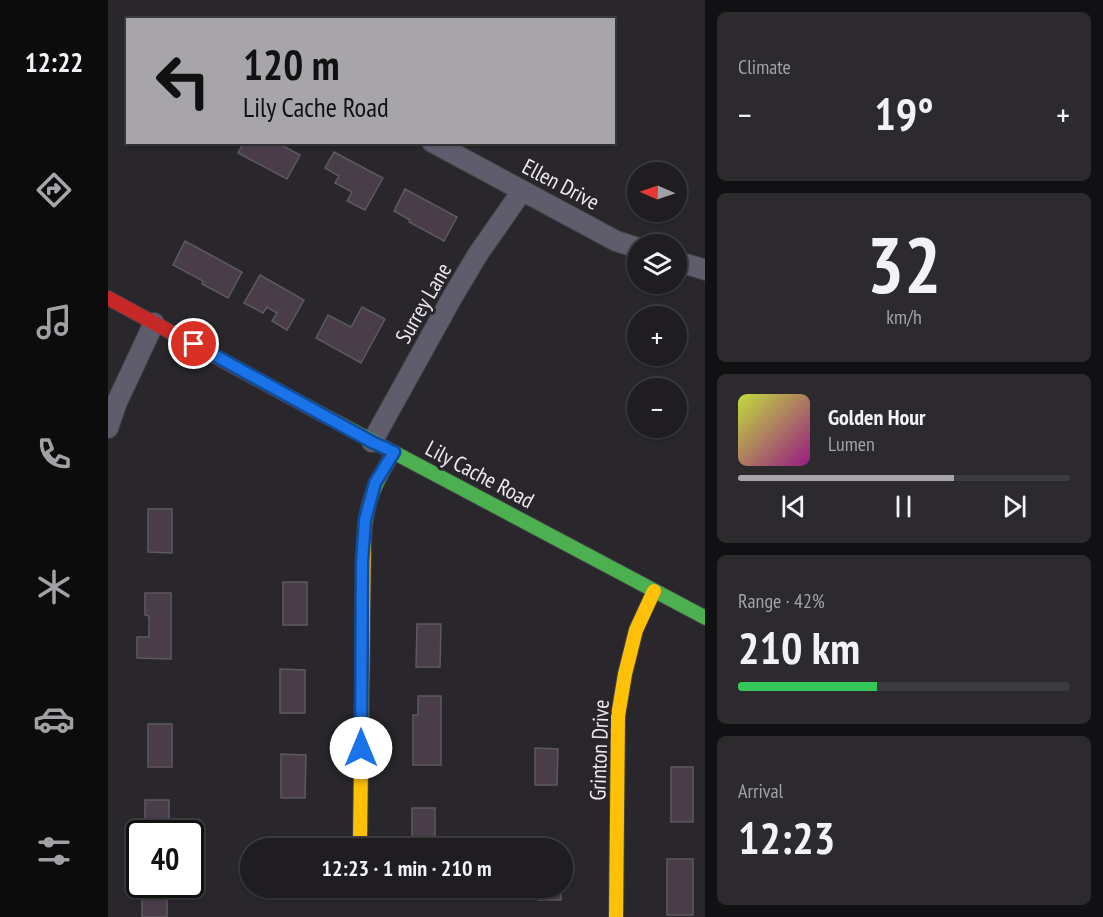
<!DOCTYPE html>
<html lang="en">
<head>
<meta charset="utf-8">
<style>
	:root { --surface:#1f1d20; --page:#2c2a2d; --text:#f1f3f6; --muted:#a1a2a5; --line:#3c3b3e; --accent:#a8a5aa }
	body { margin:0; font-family:"PT Sans Narrow",sans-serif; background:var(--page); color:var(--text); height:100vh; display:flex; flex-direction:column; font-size:22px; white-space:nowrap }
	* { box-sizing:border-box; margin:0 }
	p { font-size:20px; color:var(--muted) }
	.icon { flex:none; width:33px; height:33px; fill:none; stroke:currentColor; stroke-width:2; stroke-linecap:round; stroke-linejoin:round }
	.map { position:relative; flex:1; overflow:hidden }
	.drawer { display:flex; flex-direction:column; gap:12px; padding:12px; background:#111012; width:398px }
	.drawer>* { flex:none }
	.banner { position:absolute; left:18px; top:18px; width:489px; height:126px; border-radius:0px; box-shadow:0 2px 4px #0004,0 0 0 2px var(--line); background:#a8a5aa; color:#111; overflow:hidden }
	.needle { width:39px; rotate:272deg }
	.buttons { position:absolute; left:519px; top:162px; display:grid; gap:12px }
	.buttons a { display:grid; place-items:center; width:60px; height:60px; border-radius:50%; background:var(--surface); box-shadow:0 2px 4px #0004,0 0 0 2px var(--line); font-size:30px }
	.speed { position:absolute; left:18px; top:820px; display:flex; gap:12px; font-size:30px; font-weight:700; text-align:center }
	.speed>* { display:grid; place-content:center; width:78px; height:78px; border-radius:50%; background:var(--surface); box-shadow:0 2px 4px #0004,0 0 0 2px var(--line); line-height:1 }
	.speed .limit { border:3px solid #111; border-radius:9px; background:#fff; color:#111 }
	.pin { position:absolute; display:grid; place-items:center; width:51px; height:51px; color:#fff; margin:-26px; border:3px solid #fff; border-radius:50%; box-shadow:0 2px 6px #0007 }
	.me { position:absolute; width:66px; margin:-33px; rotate:0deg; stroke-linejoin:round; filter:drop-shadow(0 0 4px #0008) }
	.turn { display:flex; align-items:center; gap:21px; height:126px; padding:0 18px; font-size:27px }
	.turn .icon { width:78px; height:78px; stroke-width:2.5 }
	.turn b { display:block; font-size:42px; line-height:51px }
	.big { font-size:45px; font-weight:700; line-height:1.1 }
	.drawer .widget { flex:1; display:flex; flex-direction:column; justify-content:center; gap:9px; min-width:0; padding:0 21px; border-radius:9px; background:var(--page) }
	.drawer .dial { align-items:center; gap:0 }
	.dial b { font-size:78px; line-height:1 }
	.song { display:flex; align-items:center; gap:18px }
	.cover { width:72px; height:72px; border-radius:9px; background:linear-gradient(135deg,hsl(70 70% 55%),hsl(310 70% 35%)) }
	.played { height:6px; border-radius:3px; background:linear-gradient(90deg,var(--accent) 65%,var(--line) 65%) }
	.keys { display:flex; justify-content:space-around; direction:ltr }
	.heat { display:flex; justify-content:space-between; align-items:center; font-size:33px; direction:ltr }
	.charge { height:9px; border-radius:4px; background:linear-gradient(90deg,#34c759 42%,var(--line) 0) }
	.trip { position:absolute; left:132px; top:838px; width:333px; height:60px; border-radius:30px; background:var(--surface); box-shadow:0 2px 4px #0004,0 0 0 2px var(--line); font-weight:700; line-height:60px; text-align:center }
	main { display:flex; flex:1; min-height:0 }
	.tabs { display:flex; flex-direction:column; width:108px; justify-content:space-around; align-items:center; background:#0c0c0d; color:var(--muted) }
	.tabs .icon { width:42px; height:42px }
	.tabs .current { color:var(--accent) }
	.tabs b { font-size:27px; color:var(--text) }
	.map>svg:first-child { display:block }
</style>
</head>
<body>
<main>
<nav class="tabs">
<b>12:22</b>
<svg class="icon current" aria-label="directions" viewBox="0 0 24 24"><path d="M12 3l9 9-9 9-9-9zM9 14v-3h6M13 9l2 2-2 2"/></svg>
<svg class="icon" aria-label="music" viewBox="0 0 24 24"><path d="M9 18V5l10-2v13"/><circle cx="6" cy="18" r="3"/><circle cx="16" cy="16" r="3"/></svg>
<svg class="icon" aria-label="phone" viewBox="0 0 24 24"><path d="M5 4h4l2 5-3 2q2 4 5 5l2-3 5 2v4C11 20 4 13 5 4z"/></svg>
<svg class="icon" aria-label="climate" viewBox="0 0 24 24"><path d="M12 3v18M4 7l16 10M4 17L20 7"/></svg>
<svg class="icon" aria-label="car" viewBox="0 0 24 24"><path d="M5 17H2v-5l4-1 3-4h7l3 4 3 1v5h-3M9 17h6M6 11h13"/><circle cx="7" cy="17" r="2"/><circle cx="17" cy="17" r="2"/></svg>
<svg class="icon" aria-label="filters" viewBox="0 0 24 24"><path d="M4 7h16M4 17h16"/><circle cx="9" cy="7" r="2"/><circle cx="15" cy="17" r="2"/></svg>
</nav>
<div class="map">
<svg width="598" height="917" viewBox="0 0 598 917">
	<rect width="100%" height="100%" fill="#29272b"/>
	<path fill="#493d4a" stroke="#5c5a5d" stroke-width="1.5" d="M136,142h32l24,13 -13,24 -49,-26z
		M226,152l49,26 -18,32 -18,-9 5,-9 -17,-9 4,-7 -14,-8z
		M297,189l52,28 -13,24 -35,-19 1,-2 -16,-9z
		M77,241l57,31 -14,26 -26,-14 1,-3 -30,-16z
		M152,275l44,25 -17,30 -15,-9 5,-8 -10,-6 -4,6 -19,-10z
		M254,307l23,12 -24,44 -45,-25 12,-23 23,12z
		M40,509h24v44l-24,-1z
		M175,582h24v43h-24z
		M37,593h26v66l-34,-1v-21h12v-21l-4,-1z
		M309,624h24l-1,43h-24z
		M172,669l25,1v43h-25z
		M310,696h23v69h-28v-50h5z
		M40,724h24v43h-24z
		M427,748l23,1 -1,36h-22z
		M173,754l25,1 -1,43h-24z
		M563,767h22v55h-22z
		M37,800h24v34h-24z
		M304,808h23v41h-23z
		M559,859h26v56h-26z
		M430,888h23v12h-23z
		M34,896h25v21h-25z"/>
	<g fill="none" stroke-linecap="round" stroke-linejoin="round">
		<g stroke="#444346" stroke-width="22">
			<path id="street" d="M324,142l184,99 22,7
				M568,261l30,9
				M0,428l9,-26 37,-79
				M264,442l81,-146 25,-42 44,-63"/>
		</g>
		<g stroke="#444346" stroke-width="16">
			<path id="fast" d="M204,409l394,209
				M256,538c2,-37 11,-55 30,-86"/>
		</g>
		<g stroke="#444346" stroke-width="16">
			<path id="slow" d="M252,841l4,-303
				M508,917l2,-201 7,-42 11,-44 18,-39"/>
		</g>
		<g stroke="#444346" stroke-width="16">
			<path id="jam" d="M0,298l204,111"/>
		</g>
		<use href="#street" stroke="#5f5d6c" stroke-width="20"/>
		<use href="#fast" stroke="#4caf50" stroke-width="14"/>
		<use href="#slow" stroke="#ffc107" stroke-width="14"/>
		<use href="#jam" stroke="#c62828" stroke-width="14"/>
	</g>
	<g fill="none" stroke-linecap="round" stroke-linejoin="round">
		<g stroke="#114b97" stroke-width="15">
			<path id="route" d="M86,344l178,98 22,10 -19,31 -10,37 -3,41 -1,187"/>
		</g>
		<use href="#route" stroke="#1a73e8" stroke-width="10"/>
	</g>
	<g text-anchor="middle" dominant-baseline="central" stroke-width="6" stroke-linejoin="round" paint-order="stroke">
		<g font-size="22" fill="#ece9ef" stroke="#29252d">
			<text transform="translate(453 184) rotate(28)">Ellen Drive</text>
			<text transform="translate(315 303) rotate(-60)">Surrey Lane</text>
			<text transform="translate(372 474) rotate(28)">Lily Cache Road</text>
			<text transform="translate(491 750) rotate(-88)">Grinton Drive</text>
		</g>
	</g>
</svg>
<div class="buttons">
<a><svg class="needle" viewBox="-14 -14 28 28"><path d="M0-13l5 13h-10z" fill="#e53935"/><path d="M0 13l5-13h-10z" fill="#a1a2a5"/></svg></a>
<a><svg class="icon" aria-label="layers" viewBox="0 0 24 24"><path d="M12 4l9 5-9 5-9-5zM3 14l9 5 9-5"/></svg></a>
<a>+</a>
<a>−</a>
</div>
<div class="speed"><div class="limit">40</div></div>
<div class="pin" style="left:86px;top:344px;background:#d93025"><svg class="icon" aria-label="arrive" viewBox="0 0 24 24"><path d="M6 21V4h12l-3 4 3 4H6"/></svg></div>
<svg class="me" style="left:253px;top:748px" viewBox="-20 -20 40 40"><circle r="19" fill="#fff"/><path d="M0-13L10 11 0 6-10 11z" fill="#1a73e8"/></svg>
<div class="trip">12:23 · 1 min · 210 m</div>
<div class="banner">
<div class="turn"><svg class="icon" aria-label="left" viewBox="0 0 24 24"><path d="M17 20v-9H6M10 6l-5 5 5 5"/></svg><div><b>120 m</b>Lily Cache Road</div></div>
</div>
</div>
<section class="drawer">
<div class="widget"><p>Climate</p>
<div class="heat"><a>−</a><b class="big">19°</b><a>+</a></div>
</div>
<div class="widget dial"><b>32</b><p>km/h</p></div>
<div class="widget">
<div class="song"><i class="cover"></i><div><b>Golden Hour</b><p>Lumen</p></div></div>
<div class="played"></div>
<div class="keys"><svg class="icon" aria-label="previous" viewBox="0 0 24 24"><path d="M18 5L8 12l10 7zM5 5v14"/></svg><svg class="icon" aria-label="pause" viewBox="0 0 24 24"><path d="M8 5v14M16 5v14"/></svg><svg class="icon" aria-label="next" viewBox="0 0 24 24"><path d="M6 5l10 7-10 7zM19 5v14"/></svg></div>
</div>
<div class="widget"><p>Range · 42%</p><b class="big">210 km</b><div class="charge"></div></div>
<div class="widget"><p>Arrival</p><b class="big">12:23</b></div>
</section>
</main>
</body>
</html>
